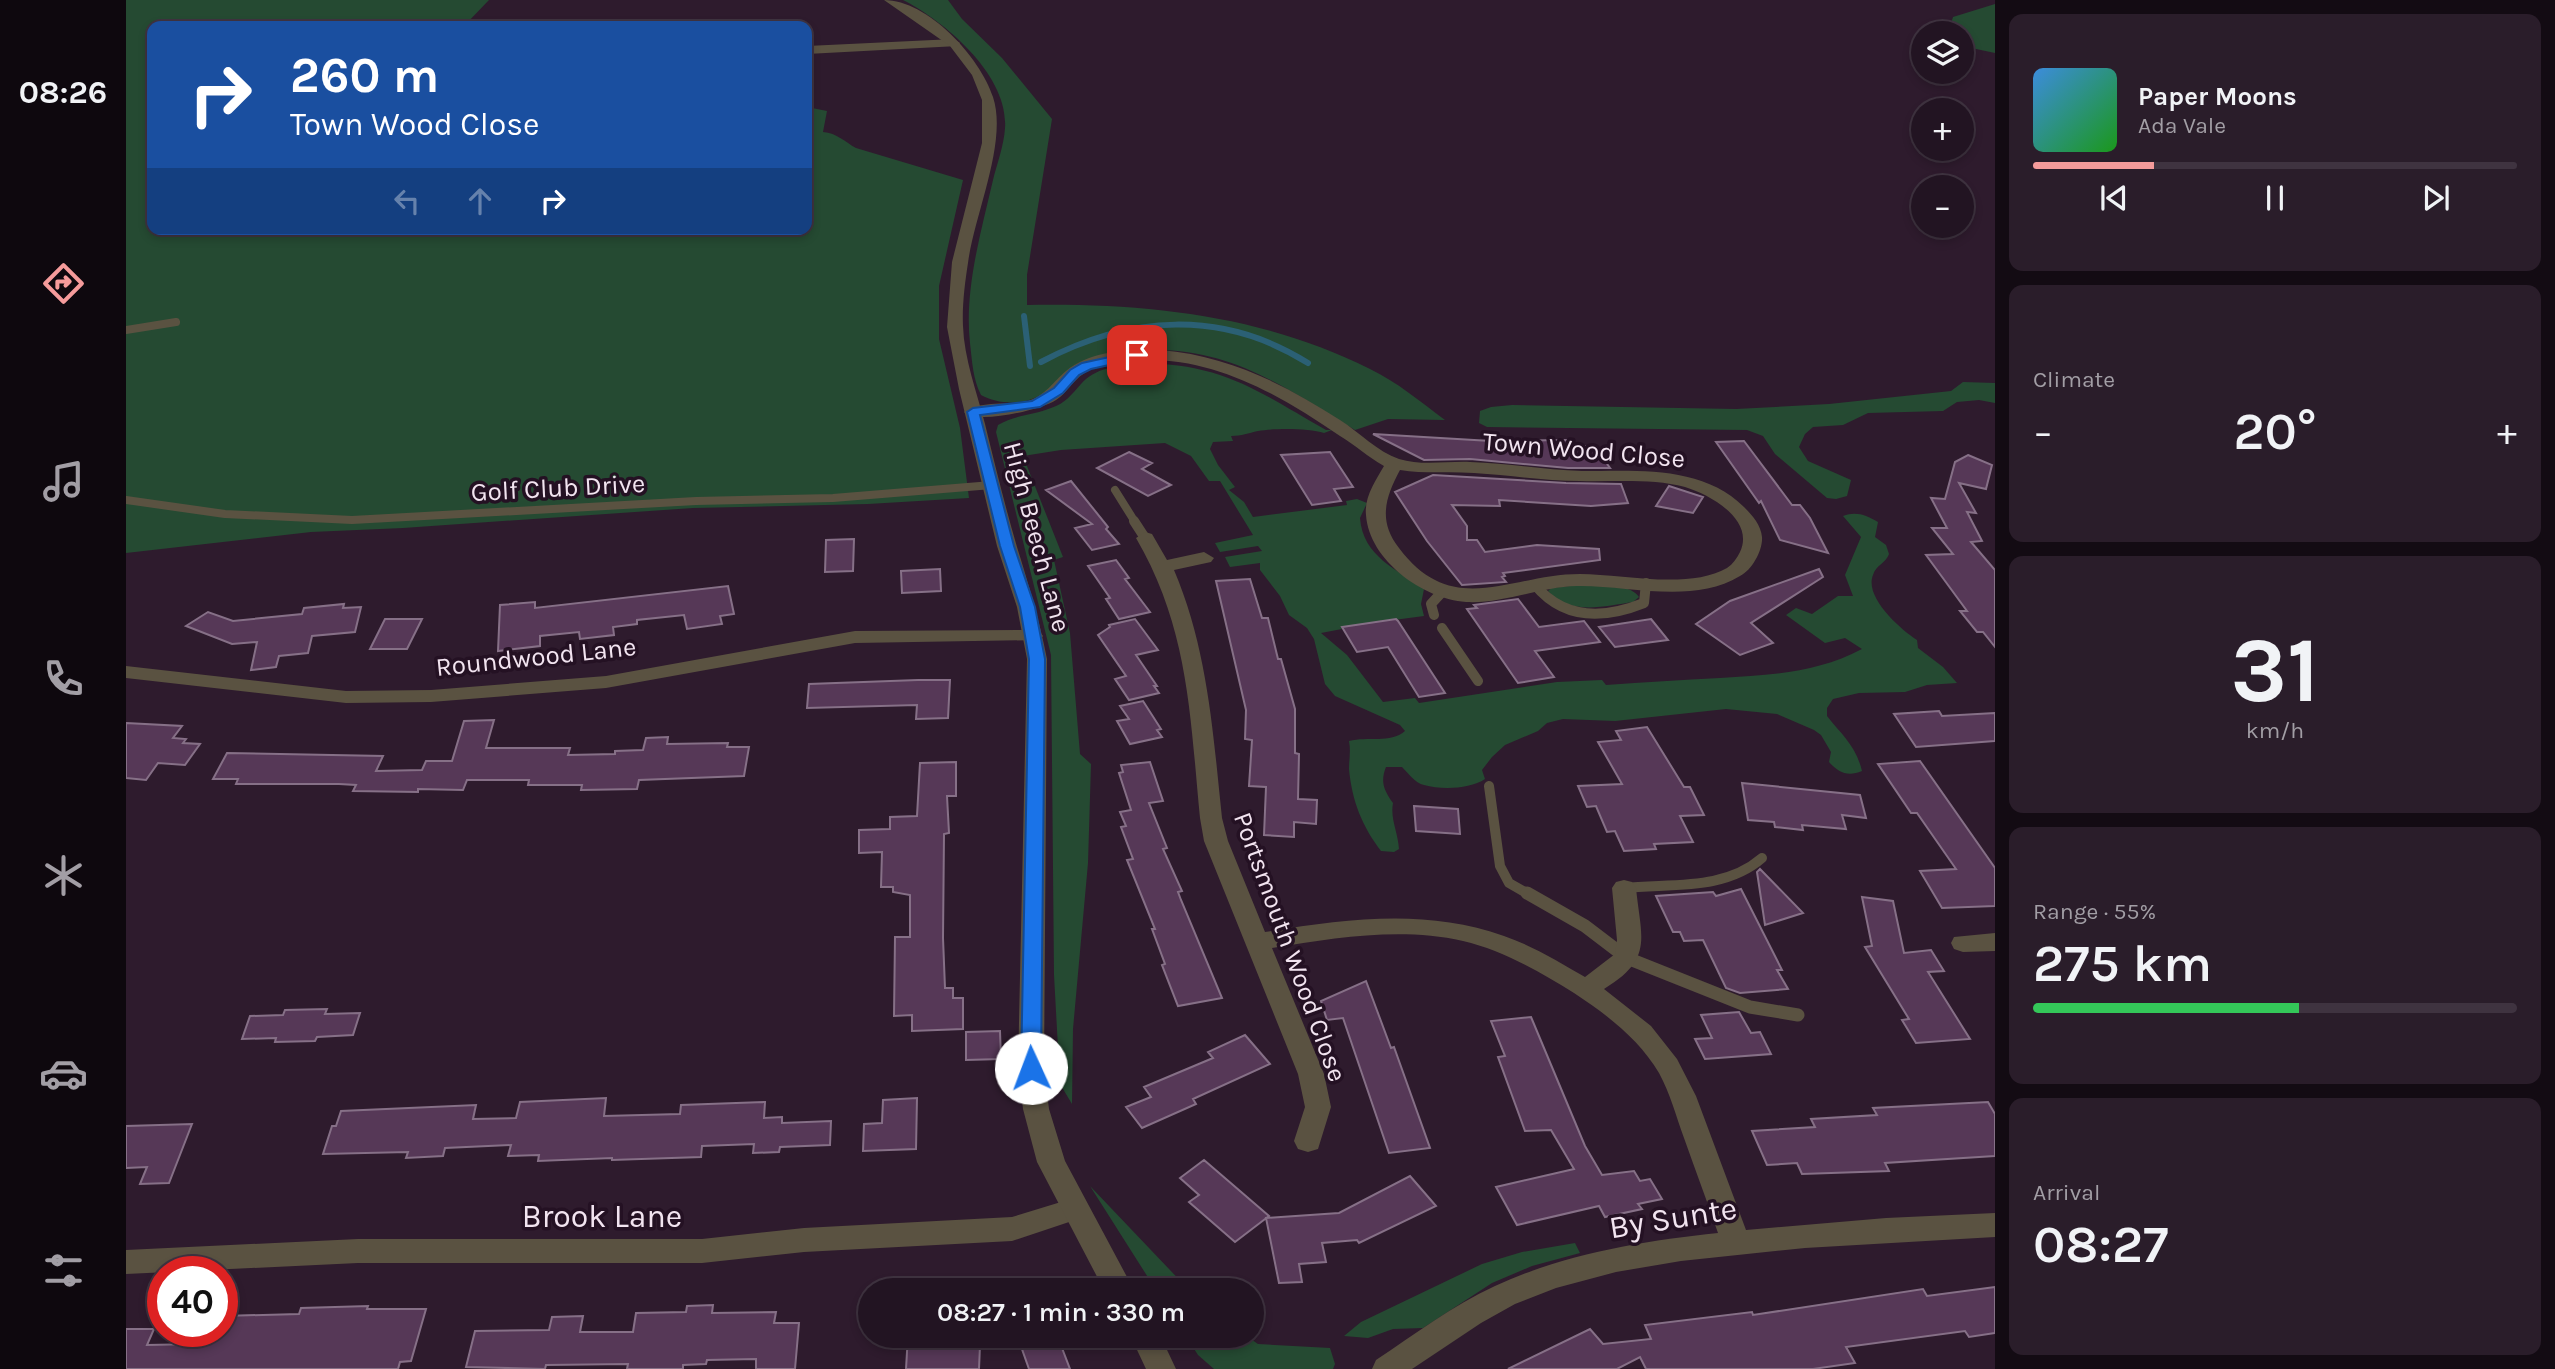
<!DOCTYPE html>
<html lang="en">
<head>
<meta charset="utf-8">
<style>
	:root { --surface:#221422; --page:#2a1d2a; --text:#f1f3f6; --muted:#a29ea5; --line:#3f3340; --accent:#f59b9b }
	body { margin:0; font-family:Karla,sans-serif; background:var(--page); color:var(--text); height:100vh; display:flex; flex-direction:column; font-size:26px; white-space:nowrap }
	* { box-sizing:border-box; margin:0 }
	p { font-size:23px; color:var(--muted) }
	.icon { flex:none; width:38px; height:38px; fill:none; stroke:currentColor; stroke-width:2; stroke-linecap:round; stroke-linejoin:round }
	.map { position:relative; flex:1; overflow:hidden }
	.panel { display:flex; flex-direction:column; gap:14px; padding:14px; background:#130b13; width:560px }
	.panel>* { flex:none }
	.guide { position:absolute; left:21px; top:21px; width:665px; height:214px; border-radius:14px; box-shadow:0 4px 10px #0003,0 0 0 2px var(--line); background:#1a4fa0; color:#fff; overflow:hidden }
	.controls { position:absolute; left:1785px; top:21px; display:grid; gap:14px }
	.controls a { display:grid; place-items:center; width:63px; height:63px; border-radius:50%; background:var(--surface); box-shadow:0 4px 10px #0003,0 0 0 2px var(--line); font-size:35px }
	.speed { position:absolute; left:21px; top:1256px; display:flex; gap:14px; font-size:35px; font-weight:700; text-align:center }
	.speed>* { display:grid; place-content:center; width:91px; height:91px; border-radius:50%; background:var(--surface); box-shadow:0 4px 10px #0003,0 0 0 2px var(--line); line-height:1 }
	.speed .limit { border:10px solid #d22; background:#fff; color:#111 }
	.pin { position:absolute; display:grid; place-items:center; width:60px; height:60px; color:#fff; margin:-30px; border-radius:14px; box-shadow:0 4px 10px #0006 }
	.me { position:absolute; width:77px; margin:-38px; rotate:358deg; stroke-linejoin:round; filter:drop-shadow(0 0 5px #0008) }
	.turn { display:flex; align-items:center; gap:24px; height:147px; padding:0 28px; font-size:32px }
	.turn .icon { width:91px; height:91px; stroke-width:2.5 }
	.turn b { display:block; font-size:49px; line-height:60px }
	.lanes { display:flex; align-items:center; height:66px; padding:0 28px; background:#0003; justify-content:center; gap:35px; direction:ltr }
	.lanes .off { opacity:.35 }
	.big { font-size:52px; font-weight:600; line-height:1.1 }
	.panel .card { flex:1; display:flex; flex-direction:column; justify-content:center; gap:10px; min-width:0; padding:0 24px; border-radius:14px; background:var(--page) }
	.panel .dial { align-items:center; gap:0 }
	.dial b { font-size:91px; line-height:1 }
	.song { display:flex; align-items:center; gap:21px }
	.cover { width:84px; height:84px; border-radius:10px; background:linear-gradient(135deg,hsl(210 70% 55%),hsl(120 70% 35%)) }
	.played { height:7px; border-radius:4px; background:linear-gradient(90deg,var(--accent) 25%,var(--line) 25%) }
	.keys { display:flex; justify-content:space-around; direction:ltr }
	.heat { display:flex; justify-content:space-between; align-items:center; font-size:38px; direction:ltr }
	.charge { height:10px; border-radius:5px; background:linear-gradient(90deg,#34c759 55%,var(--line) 0) }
	.trip { position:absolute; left:732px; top:1278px; width:406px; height:70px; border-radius:35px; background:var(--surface); box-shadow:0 4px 10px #0003,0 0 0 2px var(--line); font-weight:600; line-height:70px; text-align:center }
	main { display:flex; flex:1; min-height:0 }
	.menu { display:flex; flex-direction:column; width:126px; justify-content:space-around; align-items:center; background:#0e080e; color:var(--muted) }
	.menu .icon { width:49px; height:49px }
	.menu .on { color:var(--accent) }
	.menu b { font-size:32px; color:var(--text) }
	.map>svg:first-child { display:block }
</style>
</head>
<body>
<main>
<nav class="menu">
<b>08:26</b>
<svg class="icon on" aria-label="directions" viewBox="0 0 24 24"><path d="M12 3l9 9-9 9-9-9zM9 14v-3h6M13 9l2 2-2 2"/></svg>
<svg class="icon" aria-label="music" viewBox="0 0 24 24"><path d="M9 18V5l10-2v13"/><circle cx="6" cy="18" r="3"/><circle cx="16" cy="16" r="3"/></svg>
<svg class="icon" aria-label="phone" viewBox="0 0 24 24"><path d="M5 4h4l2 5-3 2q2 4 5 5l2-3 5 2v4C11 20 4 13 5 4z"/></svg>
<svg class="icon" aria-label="climate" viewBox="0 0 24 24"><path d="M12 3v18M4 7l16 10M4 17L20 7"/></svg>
<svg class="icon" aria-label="car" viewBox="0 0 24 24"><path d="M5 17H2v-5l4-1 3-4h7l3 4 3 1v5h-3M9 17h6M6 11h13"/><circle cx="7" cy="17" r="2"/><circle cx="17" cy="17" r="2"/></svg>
<svg class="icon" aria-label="filters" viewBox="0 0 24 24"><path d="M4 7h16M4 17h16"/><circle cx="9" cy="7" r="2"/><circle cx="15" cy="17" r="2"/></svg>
</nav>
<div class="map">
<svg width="1869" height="1369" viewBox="0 0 1869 1369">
	<rect width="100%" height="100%" fill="#2e1b2d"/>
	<path fill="#254a32" d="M0,0h363l-25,26h-312v203h655v-122l20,4 -4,21c14,1 22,10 33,16l107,32 -24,106v53l21,89 9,70 -101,6 -175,4 -290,20 -92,4 -185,21z
		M777,0h45l14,19 40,39 50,61 -25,156v30c119,-2 235,10 343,64 27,13 51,33 75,51l-57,-1 -33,11c-66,-40 -121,-81 -202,-80 -20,1 -49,4 -69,11 -17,5 -24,19 -37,30 -18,14 -46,15 -66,4 -8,-15 -9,-34 -11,-52 -6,-53 11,-111 23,-163 4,-16 11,-35 12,-52 4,-52 -59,-106 -102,-128z
		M1869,4v49l-33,-7v-13h-14l5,-16z
		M1011,363c85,0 119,27 189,67h6l-8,3c-15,-5 -50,-5 -66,-2 -10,2 -16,5 -27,5l2,5 -20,1 -3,7 8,16 17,22 -6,3 15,12 9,15 94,-12 -1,-4 11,-2 10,4 -7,15c3,39 37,51 64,71l-3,15 3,12 -83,11 1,2 -21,4 26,22 36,47 32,-4 4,5 138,-21 45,-2 4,5c38,-3 76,-5 114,-7 50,-3 97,-5 142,-29l-17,-11 -20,5 -39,-28 10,-7 16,6 26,-18h15l-8,-21 16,-38 -18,-21c13,-5 23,-1 35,6l-3,15 11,8 3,9c-3,9 -13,11 -16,21 -9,22 27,54 44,65l1,8 25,19 14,16 -30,2 -22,7 -46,1 -26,6 -6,9v8c15,19 29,30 35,55 -14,6 -23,2 -33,-9l2,-10 -10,-17 -7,-5 -37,-16 -51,-5 -111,12 -52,-2 -16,4 -9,8 -33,14 -13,12 -10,13 3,9c-15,10 -43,11 -61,6 -9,-2 -16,-12 -22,-18h-16c-6,15 -2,23 7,36 -3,16 5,29 6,46l-5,3 -13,-1c-19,-25 -29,-50 -32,-82 0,-9 2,-18 0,-28 19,-5 41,3 56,-10l-5,-6 -65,-29 -10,-12 -11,-45 -7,-11 -18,-13 -9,-19 -20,-26v-7l-30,4 -5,-10 37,-6 -4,-5 -38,6 -5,-9 38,-8 -33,-54h-11l-18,-25 -26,-13 -104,7 -38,6 40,101 -9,3 16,73 10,121 11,10 -3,99 -15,166 -1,75 -12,-20 -6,-109 -3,-320 -55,-223 2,-7c17,-10 36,-10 53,-17 15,-5 20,-13 30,-24 13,-16 37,-18 56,-21z
		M1837,382l32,1v20l-16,-3 -22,2 -14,9 -75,2 -25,12 -30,2 -8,7 -6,13 9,14 43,19 -4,16 -11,3 -9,-1 -52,-44 -12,-18 -16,-6 -260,-3 -8,-4 1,-12 11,-4 21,-2 224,4 93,-5 122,-13z
		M1444,586c18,1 58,-6 69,11l-6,5c-28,4 -64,14 -85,-11l3,-3z
		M964,1186l99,104h-33z
		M1449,1243l5,10 -48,13 -40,17 -69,45 -30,1 -25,9 -24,-2 17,-14 121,-58 40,-12z
		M1059,1335h60l13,9 72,4 5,16 -2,5h-119l-16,-14z"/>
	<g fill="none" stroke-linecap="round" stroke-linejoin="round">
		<path stroke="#2b6075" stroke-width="6" d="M898,316l6,50
			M915,362c88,-47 181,-53 267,1"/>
	</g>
	<path fill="#563857" stroke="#867087" stroke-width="2" d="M1247,434l118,7 78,-1 3,6h22l16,22h-42l-98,-9 -46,1z
		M1618,441l48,64h8l10,13 18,35 -48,-13 -19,-39 -2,2 -43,-61z
		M1003,452l23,11 -10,6 29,16 -23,11 -51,-28z
		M1204,452l23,35 -19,2 7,12 -29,4 -31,-50z
		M1842,455l24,10 -6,24 -27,-6 17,30 -9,-1 15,29 -11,1 24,28v77l-12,-15h-6l-17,-21h7l-41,-56 27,-1 -21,-26h15l-16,-30 14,1 10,-37z
		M1307,475l133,8 55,1 7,19 -37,3 -92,-6 1,6 -48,-1 15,21v14h10l8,12 52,-7 62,4 1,11 -97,13 2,3 -3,1 4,5 -44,3 -35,-44 -32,-49z
		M945,481l37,46 -2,2 13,15 -27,6 -17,-22 17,-4 -46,-34z
		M1543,486l34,11 -10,16 -37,-7z
		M728,539l-1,32 -28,1 1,-32z
		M990,560l13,18 -4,1 25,33 -31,7 -13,-20 4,-1 -22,-32z
		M814,569l1,22 -39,2 -1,-22z
		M1693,569l4,8 -72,46 22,20 -33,12 -44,-31 34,-23z
		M1124,579l12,39h6l10,41h3l14,50v44l4,1 -1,45 19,1 -1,24 -22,-2v15l-30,-2 2,-48 -17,-1 3,-46 -7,-1 1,-29 -30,-129z
		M602,586l6,28 -14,2 2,8 -35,5 -3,-14 -47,5v4l-24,3 1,8 -34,4 -1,-7 -39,4v10l-42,5 2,-46 35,-3v6z
		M1392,599l21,28 45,-6 16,21 -65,9 19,26 -36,6 -51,-74 10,-1 -3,-3z
		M218,604l-1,4 18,-1 -6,25 -43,4 -4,17 -29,3 -3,11 -25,3 6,-28 -25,2 -46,-18 22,-14 25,9 69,-7 2,-6z
		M259,619h37l-15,30h-37z
		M1009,619l23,31 -22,5 21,31h-3l5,7 -30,7 -14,-21 11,-3 -28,-41 12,-8 -1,-2z
		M1270,619l2,2 47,72 -26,4 -31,-50 -31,5 -15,-25z
		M1525,619l17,21 -53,7 -16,-20z
		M792,680h32l-2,38 -32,1 1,-14 -110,3 2,-24z
		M1017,701l18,28 -4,1 5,7 -32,7 -13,-23 12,-2 -9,-13z
		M1813,711l3,5 53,-3v28l-79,6 -22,-33z
		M368,720l-8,28h84l-2,7 47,-1v-3l28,-1 3,-12 22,-1 -1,7 61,-1 -1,4h22l-5,29 -105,4 -2,9 -56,1 1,-5h-54l1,-5h-62l-4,10 -45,-1v3l-65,-1 3,-6 -17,-1h-103l2,-5h-25l14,-26 156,3 -7,15 46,-1 4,-9h26l12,-40z
		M0,723l56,3 -9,12 13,1 -3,4 17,1 -15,21 -27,-2 -12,17 -20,-2z
		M1521,727l37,60h6l14,28 -24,1 13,26 -39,2 2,5 -32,2 -9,-20 -8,1 -11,-26 -9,1 -9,-21 44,-2 -24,-42 23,-2 -5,-9z
		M1794,761l75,107v38l-53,2 -22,-37 36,-2 -39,-56h-6l-33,-49z
		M830,762v34h-9l2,37 -5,1 -1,104 2,50h8v10h10v31l-51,2v-16l-18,1 1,-79h15v-42l-17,-3v-5h-12l1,-35 -23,1v-23l31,-1v-12l27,-1 3,-53z
		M1024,762l13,39 -14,2 18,45 -4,1 19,42 -4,1 3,8 41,98 -44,8 -16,-41 3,-1 -13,-35h3l-28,-69 6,-1 -12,-32 5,-1 -6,-14 11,-2 -12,-37 4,-1 -2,-7z
		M1616,783l118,12 6,23 -24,-3 4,14 -44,-4 1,5 -28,-3 -1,-5 -26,-2z
		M1288,806l44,3 2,25 -44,-3z
		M1634,869l43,44 -38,12 -8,-53z
		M1615,889l41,81h-5l11,19 -48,4 -14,-5 -23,-48 -19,1 -4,-9h-7l-17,-36 57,-4 3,4z
		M1736,897l31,4 11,52 27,-3 13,21 -16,1 42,67 -54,4 -14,-23 7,-1 -44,-72 7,-1z
		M1240,981l25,67 3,-1 36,101 -41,5 -46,-135 -16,2 -6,-19z
		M201,1009l-2,5 35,-1 -7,22 -36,2 -2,4 -40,1 1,-4 -34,1 8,-23 33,-1 2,-5z
		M1613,1012l12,21 9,-1 11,22 -66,5 -10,-20 17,-1 -11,-23z
		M1405,1017l54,129 17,29 32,-4 6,10 10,-2 12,20 -24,5 4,5 -37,8 -6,-11 -82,19 -21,-38 78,-18 -23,-39 -26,1 -27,-74 7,-1 -14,-35z
		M874,1031l1,28 -35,1v-28z
		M1119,1035l25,29 -77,35 3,5 -54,24 -16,-21 25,-10 -7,-10 69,-29 -5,-6z
		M480,1098l-2,18 76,-2 1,-9 84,-3 -1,16 18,-1v6l49,-2 -1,24 -50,2 -1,5 -26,1 1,-9 -52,2 -1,11 -89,3v-2l-74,3 1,-6 -31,1 3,-11 -66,3 -2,8 -37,2 2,-6 -85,2 9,-28h4l5,-15 135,-6 -3,14 43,-1 4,-16z
		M791,1098l-1,51 -53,2 1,-27 18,-1 1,-23z
		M1862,1102l7,12v42l-110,7 4,8 -87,3 -5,-11 -30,2 -15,-34 63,-4 -4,-8 66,-4 -4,-7z
		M66,1124l-23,59 -29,1 7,-17 -21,1v-42z
		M1078,1160l65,56 -34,26 -46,-40 10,-7 -19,-17z
		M1284,1176l26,30 -77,37 -2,-3 -35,3 4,19 -27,2 3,18 -23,1 -13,-65 73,-5z
		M1869,1287v46l-26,4 -4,-6 -119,16 9,16 -42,6h-167l-6,-12 -23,12h-109l82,-40 13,15 48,-5 -6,-14 107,-13 1,3 170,-26 4,7z
		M587,1305l-1,8 64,-1 -2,11h25l-4,46h-39v-10l-49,1 -1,4 -23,1v4h-56l1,-5 -82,1 -1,4 -79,-2 9,-36 74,-1 3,-13 31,-1 -3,16h53l3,-19 50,-1 1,-6z
		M242,1306l-1,3h59l-15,52 -11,1 -2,7h-272v-40h28l-7,16 50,-1 5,-12h20v-16l77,-2 2,-6z
		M782,1335h35v10h37l-1,24h-73z
		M891,1335h40l13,34h-41z"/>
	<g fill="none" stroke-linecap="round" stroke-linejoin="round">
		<path stroke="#5a5241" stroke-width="8" d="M0,330l50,-8
			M989,490l20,32
			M0,500l99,14 127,6 344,-19 137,-3 159,-13"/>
		<path stroke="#5a5241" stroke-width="10" d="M1008,521l11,17
			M1409,585c29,35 69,34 109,18l2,-20
			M1308,615l-3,-11 12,-13
			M1316,628l36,53
			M1363,786l11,80 9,17 21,12
			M1498,888c47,-5 100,3 138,-30"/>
		<path stroke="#5a5241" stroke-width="13" d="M1401,893l58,33 42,32 123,49 48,8"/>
		<path fill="#5a5241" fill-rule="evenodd" d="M828,39l6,4 -2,3 -151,8v-8z
			M1035,350c68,6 123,34 179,70 19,12 38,32 59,39 22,7 49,2 71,3 38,1 74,8 112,9 55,0 120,-6 162,36 8,8 17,18 18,30 1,13 -10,33 -22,39 -48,29 -112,9 -163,10 -38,1 -74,18 -111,16 -43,-3 -97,-42 -100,-87 -2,-18 10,-35 18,-49 -16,-9 -29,-21 -44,-30 -66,-45 -134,-84 -217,-75 -18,2 -36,7 -48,20 -7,7 -11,14 -19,19 -15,10 -80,25 -92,12 10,-11 48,-7 64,-11 18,-6 25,-19 38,-30 25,-21 64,-22 95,-21zM1274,470c24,4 49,1 74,3 35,2 70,8 106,8 34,1 72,-3 105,6 26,8 70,33 55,65 -3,6 -7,12 -13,16 -38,22 -105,6 -147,6 -70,0 -127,46 -181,-26 -21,-27 -14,-50 1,-78z
			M1019,532l7,2 15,26 37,-8 10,6 -3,4 -37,8c34,80 39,163 48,248l6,23 37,91c81,-13 160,-24 239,4 29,10 55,26 81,41l30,-23 2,-14 -5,-52 4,-6 8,-2 8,2 4,6c5,50 18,71 -32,101l47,37 26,33 19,37 50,134 140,-12 109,-5v24l-190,11 -124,13 -65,11 -60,16 -41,16 -34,19 -69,46h-40l4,-9c39,-26 76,-54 119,-74 69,-32 147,-45 223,-53 -11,-32 -23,-64 -34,-95 -8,-22 -14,-45 -25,-65 -20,-34 -53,-59 -85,-80 -34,-21 -72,-43 -111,-52 -63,-14 -128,-3 -191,7l52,126 7,33 -13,42 -10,3 -10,-3 -4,-8 11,-34 -7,-33 -94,-233 -4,-23c-10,-102 -11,-189 -64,-280z
			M907,630l7,2 3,4 -3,4 -185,3 -249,45 -175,14 -85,1 -220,-25v-12l220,25 85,-1 175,-14 249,-45z
			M1869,933v18l-32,1 -9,-3 -3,-6 3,-6z
			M948,1198l10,3 4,8 -4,8 -72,24 -208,11 -102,11h-344l-232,11v-24l232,-11h344l102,-11 208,-11z"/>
		<path fill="#5a5241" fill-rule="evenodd" d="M758,0c44,0 96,57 109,97 15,45 -19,118 -25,166 -3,19 -6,43 -5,63 1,32 14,67 22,98 10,41 20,82 32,123 12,39 22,72 30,112l-3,409 5,41 16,52 69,129h-30l-67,-128 -14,-53 -5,-41 9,-409 -10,-52 -20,-61 -38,-157 -12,-62 5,-65 30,-119v-43l-10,-25 -22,-29z
			M1004,1335h30l16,34h-30z"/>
	</g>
	<path fill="#1a73e8" stroke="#114b97" stroke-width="2" d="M1011,351l6,4 -2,3 -50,11 -12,6 -16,18 -23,14 -60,8 34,131 21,61 10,52 -4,409 -3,5 -7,3 -7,-3 -3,-5 8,-409 -9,-52 -20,-61 -33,-134 6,-4 59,-7 22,-13 16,-18 12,-7z"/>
	<g text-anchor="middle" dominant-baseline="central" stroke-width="7" stroke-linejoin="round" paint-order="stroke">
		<g font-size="26" fill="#f2e4f0" stroke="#241123">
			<text transform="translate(1458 450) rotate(5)">Town Wood Close</text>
			<text transform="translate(432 488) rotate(-3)">Golf Club Drive</text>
			<text transform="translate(911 537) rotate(75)">High Beech Lane</text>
			<text transform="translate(410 657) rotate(-6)">Roundwood Lane</text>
			<text transform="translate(1164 947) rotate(70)">Portsmouth Wood Close</text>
		</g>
		<g font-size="32" fill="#f2e4f0" stroke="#241123">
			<text x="476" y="1216">Brook Lane</text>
			<text transform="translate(1547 1218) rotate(-9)">By Sunte</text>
		</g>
	</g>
</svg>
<div class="controls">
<a><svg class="icon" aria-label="layers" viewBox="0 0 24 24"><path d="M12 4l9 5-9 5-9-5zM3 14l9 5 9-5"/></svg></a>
<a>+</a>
<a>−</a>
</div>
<div class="speed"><div class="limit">40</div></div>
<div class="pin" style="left:1011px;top:355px;background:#d93025"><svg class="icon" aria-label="arrive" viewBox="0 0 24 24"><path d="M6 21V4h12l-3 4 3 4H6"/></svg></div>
<svg class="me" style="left:905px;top:1068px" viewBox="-20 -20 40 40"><circle r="19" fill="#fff"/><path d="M0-13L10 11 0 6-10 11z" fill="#1a73e8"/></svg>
<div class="trip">08:27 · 1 min · 330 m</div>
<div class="guide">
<div class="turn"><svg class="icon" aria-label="right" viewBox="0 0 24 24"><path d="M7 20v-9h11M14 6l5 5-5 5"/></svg><div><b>260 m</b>Town Wood Close</div></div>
<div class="lanes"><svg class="icon off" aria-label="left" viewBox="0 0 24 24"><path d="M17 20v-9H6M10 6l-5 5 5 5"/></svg><svg class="icon off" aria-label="ahead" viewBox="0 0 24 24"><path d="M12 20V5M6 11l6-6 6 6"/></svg><svg class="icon" aria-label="right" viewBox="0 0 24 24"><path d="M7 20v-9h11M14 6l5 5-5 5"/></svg></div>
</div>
</div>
<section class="panel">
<div class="card">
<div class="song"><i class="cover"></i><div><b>Paper Moons</b><p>Ada Vale</p></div></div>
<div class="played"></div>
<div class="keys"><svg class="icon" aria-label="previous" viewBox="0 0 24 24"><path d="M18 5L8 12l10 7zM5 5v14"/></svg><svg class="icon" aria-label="pause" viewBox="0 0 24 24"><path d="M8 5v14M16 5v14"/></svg><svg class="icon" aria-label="next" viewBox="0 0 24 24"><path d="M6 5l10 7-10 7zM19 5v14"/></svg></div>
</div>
<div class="card"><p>Climate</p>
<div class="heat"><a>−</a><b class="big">20°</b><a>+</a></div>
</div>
<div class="card dial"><b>31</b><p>km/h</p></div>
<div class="card"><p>Range · 55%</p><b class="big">275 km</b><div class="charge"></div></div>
<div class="card"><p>Arrival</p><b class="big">08:27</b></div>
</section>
</main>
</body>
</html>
